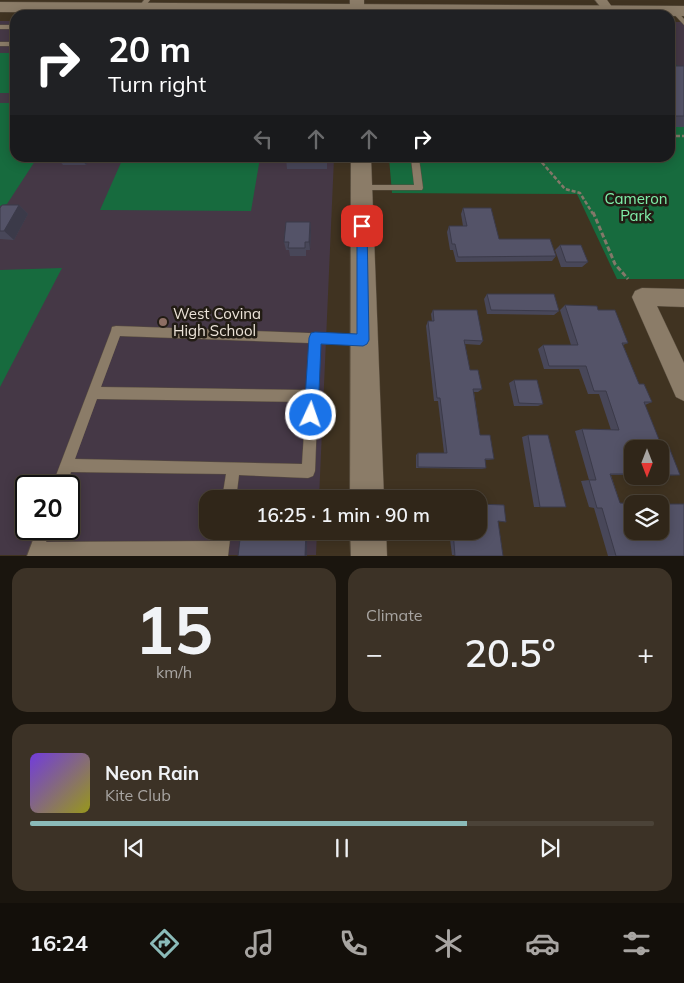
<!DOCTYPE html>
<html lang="en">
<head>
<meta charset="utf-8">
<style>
	:root { --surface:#302619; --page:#3c3226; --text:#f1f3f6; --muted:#a8a5a2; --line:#4b4338; --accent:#8bbbb9 }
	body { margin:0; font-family:Mulish,sans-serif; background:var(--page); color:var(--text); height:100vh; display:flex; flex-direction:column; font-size:19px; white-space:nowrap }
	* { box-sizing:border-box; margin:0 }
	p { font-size:16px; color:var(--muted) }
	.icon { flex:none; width:28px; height:28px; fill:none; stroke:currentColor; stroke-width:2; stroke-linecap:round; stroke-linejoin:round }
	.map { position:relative; height:556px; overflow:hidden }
	.side { display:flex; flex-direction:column; gap:12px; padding:12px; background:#1a150e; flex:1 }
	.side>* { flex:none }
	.banner { position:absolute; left:10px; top:10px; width:665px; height:152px; border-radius:15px; box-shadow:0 2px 12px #0003,0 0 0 1px var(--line); background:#202124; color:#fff; overflow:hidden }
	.needle { width:32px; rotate:180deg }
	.tools { position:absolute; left:624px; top:440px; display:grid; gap:10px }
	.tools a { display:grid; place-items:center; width:45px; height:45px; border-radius:10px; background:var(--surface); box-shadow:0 2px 12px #0003,0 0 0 1px var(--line); font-size:25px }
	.speed { position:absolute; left:15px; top:475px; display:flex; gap:10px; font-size:25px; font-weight:700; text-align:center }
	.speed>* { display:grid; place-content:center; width:65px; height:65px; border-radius:50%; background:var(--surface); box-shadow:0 2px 12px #0003,0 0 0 1px var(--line); line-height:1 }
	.speed .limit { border:2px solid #111; border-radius:8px; background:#fff; color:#111 }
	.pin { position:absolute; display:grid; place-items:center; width:42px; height:42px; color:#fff; margin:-21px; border-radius:10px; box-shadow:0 2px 8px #0006 }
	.me { position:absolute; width:55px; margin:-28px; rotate:3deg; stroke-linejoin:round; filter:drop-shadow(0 0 4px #0008) }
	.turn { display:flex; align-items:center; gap:18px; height:105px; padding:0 15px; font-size:22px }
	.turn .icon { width:65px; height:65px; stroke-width:2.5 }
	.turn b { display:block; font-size:35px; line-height:42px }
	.lanes { display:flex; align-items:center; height:48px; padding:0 15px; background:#0003; justify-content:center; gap:25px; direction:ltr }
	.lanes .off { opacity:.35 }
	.big { font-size:38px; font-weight:600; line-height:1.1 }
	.side .widget { flex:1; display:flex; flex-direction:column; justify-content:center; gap:8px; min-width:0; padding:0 18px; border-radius:15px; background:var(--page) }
	.side .dial { align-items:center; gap:0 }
	.dial b { font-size:65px; line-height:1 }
	.song { display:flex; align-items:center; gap:15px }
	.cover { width:60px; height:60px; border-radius:8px; background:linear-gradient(135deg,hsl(260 70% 55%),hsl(60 70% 35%)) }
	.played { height:5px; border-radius:2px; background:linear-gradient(90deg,var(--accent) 70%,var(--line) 70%) }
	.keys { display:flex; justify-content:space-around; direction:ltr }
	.heat { display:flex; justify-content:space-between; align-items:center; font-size:28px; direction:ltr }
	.side .tiles { flex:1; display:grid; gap:12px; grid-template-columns:1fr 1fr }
	.widget:last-child { grid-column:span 2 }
	.trip { position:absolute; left:199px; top:490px; width:288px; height:50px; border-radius:15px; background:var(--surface); box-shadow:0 2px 12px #0003,0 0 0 1px var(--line); font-weight:600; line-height:50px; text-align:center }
	.tabs { display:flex; height:80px; justify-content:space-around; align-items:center; background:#130f0a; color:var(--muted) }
	.tabs .icon { width:35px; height:35px }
	.tabs .on { color:var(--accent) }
	.tabs b { font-size:22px; color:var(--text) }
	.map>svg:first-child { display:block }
</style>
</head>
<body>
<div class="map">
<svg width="684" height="556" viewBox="0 0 684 556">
	<rect width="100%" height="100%" fill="#403321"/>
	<path fill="#453846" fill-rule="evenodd" d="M0,21h15v137h319l-15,341h-111v32h109l-1,24h-316zM26,486h43v43h-43z
		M670,22h14v53l-14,-18z"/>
	<path fill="#176b3e" d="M0,53h15v40h-15z
		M670,57l14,18v204h-67l-40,-85 -185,-1 -3,-35h281z
		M0,103h15v55h22l-30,46 -7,2z
		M123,158h137l-9,53 -151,-1z
		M62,268l-62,119v-117z"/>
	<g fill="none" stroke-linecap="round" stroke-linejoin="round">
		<g stroke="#594e3f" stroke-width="1">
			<path id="service" d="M144,0h6l-7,9h-4l-1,-1z
				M672,10h4l8,9v6l-12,-13z
				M0,25h15v4h-15z
				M0,42h15v4h-15z
				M411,158h8l4,30 -1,2h-64l-1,-2 1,-2 3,-1h53z
				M116,326l247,9 4,1 1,4 -1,4 -4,1 -43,-1 -5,127 -2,5 -5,2 -69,-3 -3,24h-14l4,-25 -155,-2 -5,14h-14l59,-155 1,-4zM120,336l189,7 -3,47 -205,-3zM97,399l209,3 -4,62 -227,-5z
				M37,529h14l-5,13 170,-1 1,-10h14l-3,25h-201z"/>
		</g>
		<g stroke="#594e3f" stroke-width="1">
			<path id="minor" d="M595,0h12l8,11 -2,2h-8z
				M642,288l42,1v18l-27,-1 27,57v38l-8,-4 -44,-100 3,-6z"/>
		</g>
		<g stroke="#594e3f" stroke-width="1">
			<path id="tertiary" d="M350,0h14v15h-14z
				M351,158h20l13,341h-34z
				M350,531h36l1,25h-36z"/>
		</g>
		<g stroke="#594e3f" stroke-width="1">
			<path id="secondary" d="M0,2l684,4v10l-684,-4z"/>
		</g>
		<path stroke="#837869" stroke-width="2.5" stroke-dasharray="4 2" stroke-linecap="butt" d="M670,136h14
			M538,158l27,31 15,4 13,21"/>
		<path stroke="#837869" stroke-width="3" stroke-dasharray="5 2.5" stroke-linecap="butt" d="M593,212l22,52 13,15"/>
		<use href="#service" fill="#8b7c68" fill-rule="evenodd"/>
		<use href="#minor" fill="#8b7c68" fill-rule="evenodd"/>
		<use href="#tertiary" fill="#8b7c68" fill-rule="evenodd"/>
		<use href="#secondary" fill="#8b7c68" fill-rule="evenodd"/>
	</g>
	<path fill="#484759" d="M670,66h14v61h-14z
		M57,158h33l-4,7h-23z
		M286,158h41v11h-40z
		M439,158h25l-1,2h-23z
		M19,205l9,9 -14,26 -14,-1v-31z
		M463,208l36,31 57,17 -4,5 -96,1 -3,-12h-3l-3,-18 2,-6h14l-2,-12z
		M310,222l1,8 -1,20h-4v6h-16l-1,-6h-3l-2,-8z
		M560,245l28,17 -6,5h-21l-6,-17z
		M487,294l72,17 -5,4 -67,-1 -3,-15z
		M565,305l33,5 30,33 -5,2 16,39 13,18 -7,3 17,42 18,28 -20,1v-27h-28v26h-21l9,28 64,53h-76l-14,-48 -5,-1 -8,-26 8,-1 -14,-49 7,-2 29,1 -12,-36h-11l-9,-25h-35l-6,-20 5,-4h28l-11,-35z
		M433,310l50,31 -3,4 -15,-1 5,26 12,19 -4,3h-4l6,43 14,24 -5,1h-4l1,8 -4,1 -66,-1v-13l2,-2h26l-6,-52h-4l-8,-75 2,-5h4l-1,-7z
		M514,380l29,24 -5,2h-24l-5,-23z
		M528,435l38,72h-32l-12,-70z
		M498,521l5,35 -51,-1 -3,-24h29z"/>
	<path fill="#3b3a49" d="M81,158h9l-4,7z
		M19,205l9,9 -14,26 -10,-9z
		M310,222l1,8 -1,20 -1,-8z
		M306,531h1v25h-2z"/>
	<path fill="#545368" stroke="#3b3a49" d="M670,66h14v50h-14z
		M286,158h41l-1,2 -41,-1z
		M2,205h17l-15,26h-4v-23z
		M463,208h28l8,31h51l6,17 -98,1 -3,-13h-3l-3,-18h18z
		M286,222h24l-1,20h-4v6h-17l1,-6h-5z
		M560,245h21l7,17h-22z
		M487,294h67l5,17 -68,-1z
		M565,305l32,1 1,4h17l13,33h-6l17,41h5l8,18h-8l18,45h7l11,28h-20v-26h-28v25h-22l10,29 20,1h-8v27h28v-27h24v52h-68l-14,-48h-5l-8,-28h7l-14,-51 37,1 -13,-39h-12l-8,-25h-37l-6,-21h35z
		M433,310h44l6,31 -19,-1 6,30h8l4,19h-9l7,46h10l4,24h-9l1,9 -68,-1v-14h29l-7,-55h-3l-9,-77h6z
		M514,380h23l6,24 -24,-1z
		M528,435h20l18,72h-26z
		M478,504l26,1 2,17 -8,-1 5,35h-48l-2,-25h25z
		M241,531h65l-1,25h-67z"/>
	<path fill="#1a73e8" stroke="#114b97" d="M362,222l5,4 2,114 -2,4 -4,2 -42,-2 -3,71 -2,5 -5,2 -5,-2 -2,-5 5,-77 2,-5 4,-1 42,2v-108z"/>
	<circle fill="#8d6e63" stroke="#221c14" stroke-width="2" cx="163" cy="322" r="5"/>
	<g text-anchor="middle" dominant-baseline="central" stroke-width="5" stroke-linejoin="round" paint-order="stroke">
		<g font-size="15" fill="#80efa9" stroke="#221c14">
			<text x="636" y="198">Cameron<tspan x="636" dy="17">Park</tspan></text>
		</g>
		<g font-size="15" fill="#ece3d8" stroke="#221c14" text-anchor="start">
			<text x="173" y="313">West Covina<tspan x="173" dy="17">High School</tspan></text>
		</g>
	</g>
</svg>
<div class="tools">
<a><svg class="needle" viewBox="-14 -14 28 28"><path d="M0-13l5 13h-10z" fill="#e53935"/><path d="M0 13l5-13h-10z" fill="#a8a5a2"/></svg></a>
<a><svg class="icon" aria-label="layers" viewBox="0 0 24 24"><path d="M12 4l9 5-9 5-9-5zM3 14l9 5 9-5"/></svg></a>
</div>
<div class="speed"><div class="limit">20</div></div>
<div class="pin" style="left:362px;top:226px;background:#d93025"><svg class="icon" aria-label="arrive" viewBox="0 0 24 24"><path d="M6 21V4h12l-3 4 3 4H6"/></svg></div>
<svg class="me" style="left:311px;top:415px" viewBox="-20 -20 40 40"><circle r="17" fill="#1a73e8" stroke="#fff" stroke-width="3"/><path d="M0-11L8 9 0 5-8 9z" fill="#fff"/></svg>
<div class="trip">16:25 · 1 min · 90 m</div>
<div class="banner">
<div class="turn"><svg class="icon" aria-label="right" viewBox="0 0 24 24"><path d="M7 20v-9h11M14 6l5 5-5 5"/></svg><div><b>20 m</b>Turn right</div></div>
<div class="lanes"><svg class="icon off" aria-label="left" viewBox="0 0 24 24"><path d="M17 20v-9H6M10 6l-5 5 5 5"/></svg><svg class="icon off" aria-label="ahead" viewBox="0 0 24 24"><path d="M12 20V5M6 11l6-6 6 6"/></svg><svg class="icon off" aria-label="ahead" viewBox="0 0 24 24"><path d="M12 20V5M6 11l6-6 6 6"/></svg><svg class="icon" aria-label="right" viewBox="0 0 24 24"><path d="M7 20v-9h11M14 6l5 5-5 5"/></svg></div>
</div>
</div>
<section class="side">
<div class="tiles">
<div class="widget dial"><b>15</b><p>km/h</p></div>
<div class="widget"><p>Climate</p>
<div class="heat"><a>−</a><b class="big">20.5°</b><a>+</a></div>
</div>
<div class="widget">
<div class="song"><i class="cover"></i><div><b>Neon Rain</b><p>Kite Club</p></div></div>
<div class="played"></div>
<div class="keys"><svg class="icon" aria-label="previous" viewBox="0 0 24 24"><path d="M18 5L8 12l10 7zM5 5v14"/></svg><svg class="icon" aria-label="pause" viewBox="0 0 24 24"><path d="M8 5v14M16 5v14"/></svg><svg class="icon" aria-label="next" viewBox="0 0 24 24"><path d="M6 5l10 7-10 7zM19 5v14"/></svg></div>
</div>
</div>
</section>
<nav class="tabs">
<b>16:24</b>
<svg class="icon on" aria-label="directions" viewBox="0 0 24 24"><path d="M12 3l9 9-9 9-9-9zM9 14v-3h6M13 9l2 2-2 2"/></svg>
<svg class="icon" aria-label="music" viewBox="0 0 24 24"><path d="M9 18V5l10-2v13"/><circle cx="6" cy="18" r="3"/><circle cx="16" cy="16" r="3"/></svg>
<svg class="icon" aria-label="phone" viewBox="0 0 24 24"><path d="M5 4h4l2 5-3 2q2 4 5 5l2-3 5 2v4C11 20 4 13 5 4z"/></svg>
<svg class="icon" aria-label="climate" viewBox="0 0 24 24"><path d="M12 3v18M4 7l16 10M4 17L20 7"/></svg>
<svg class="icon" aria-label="car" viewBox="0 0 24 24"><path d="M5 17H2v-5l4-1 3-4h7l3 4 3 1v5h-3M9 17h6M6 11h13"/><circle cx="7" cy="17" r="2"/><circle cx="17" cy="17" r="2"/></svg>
<svg class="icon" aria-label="filters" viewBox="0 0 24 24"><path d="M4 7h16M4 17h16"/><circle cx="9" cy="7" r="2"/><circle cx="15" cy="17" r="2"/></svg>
</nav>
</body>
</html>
